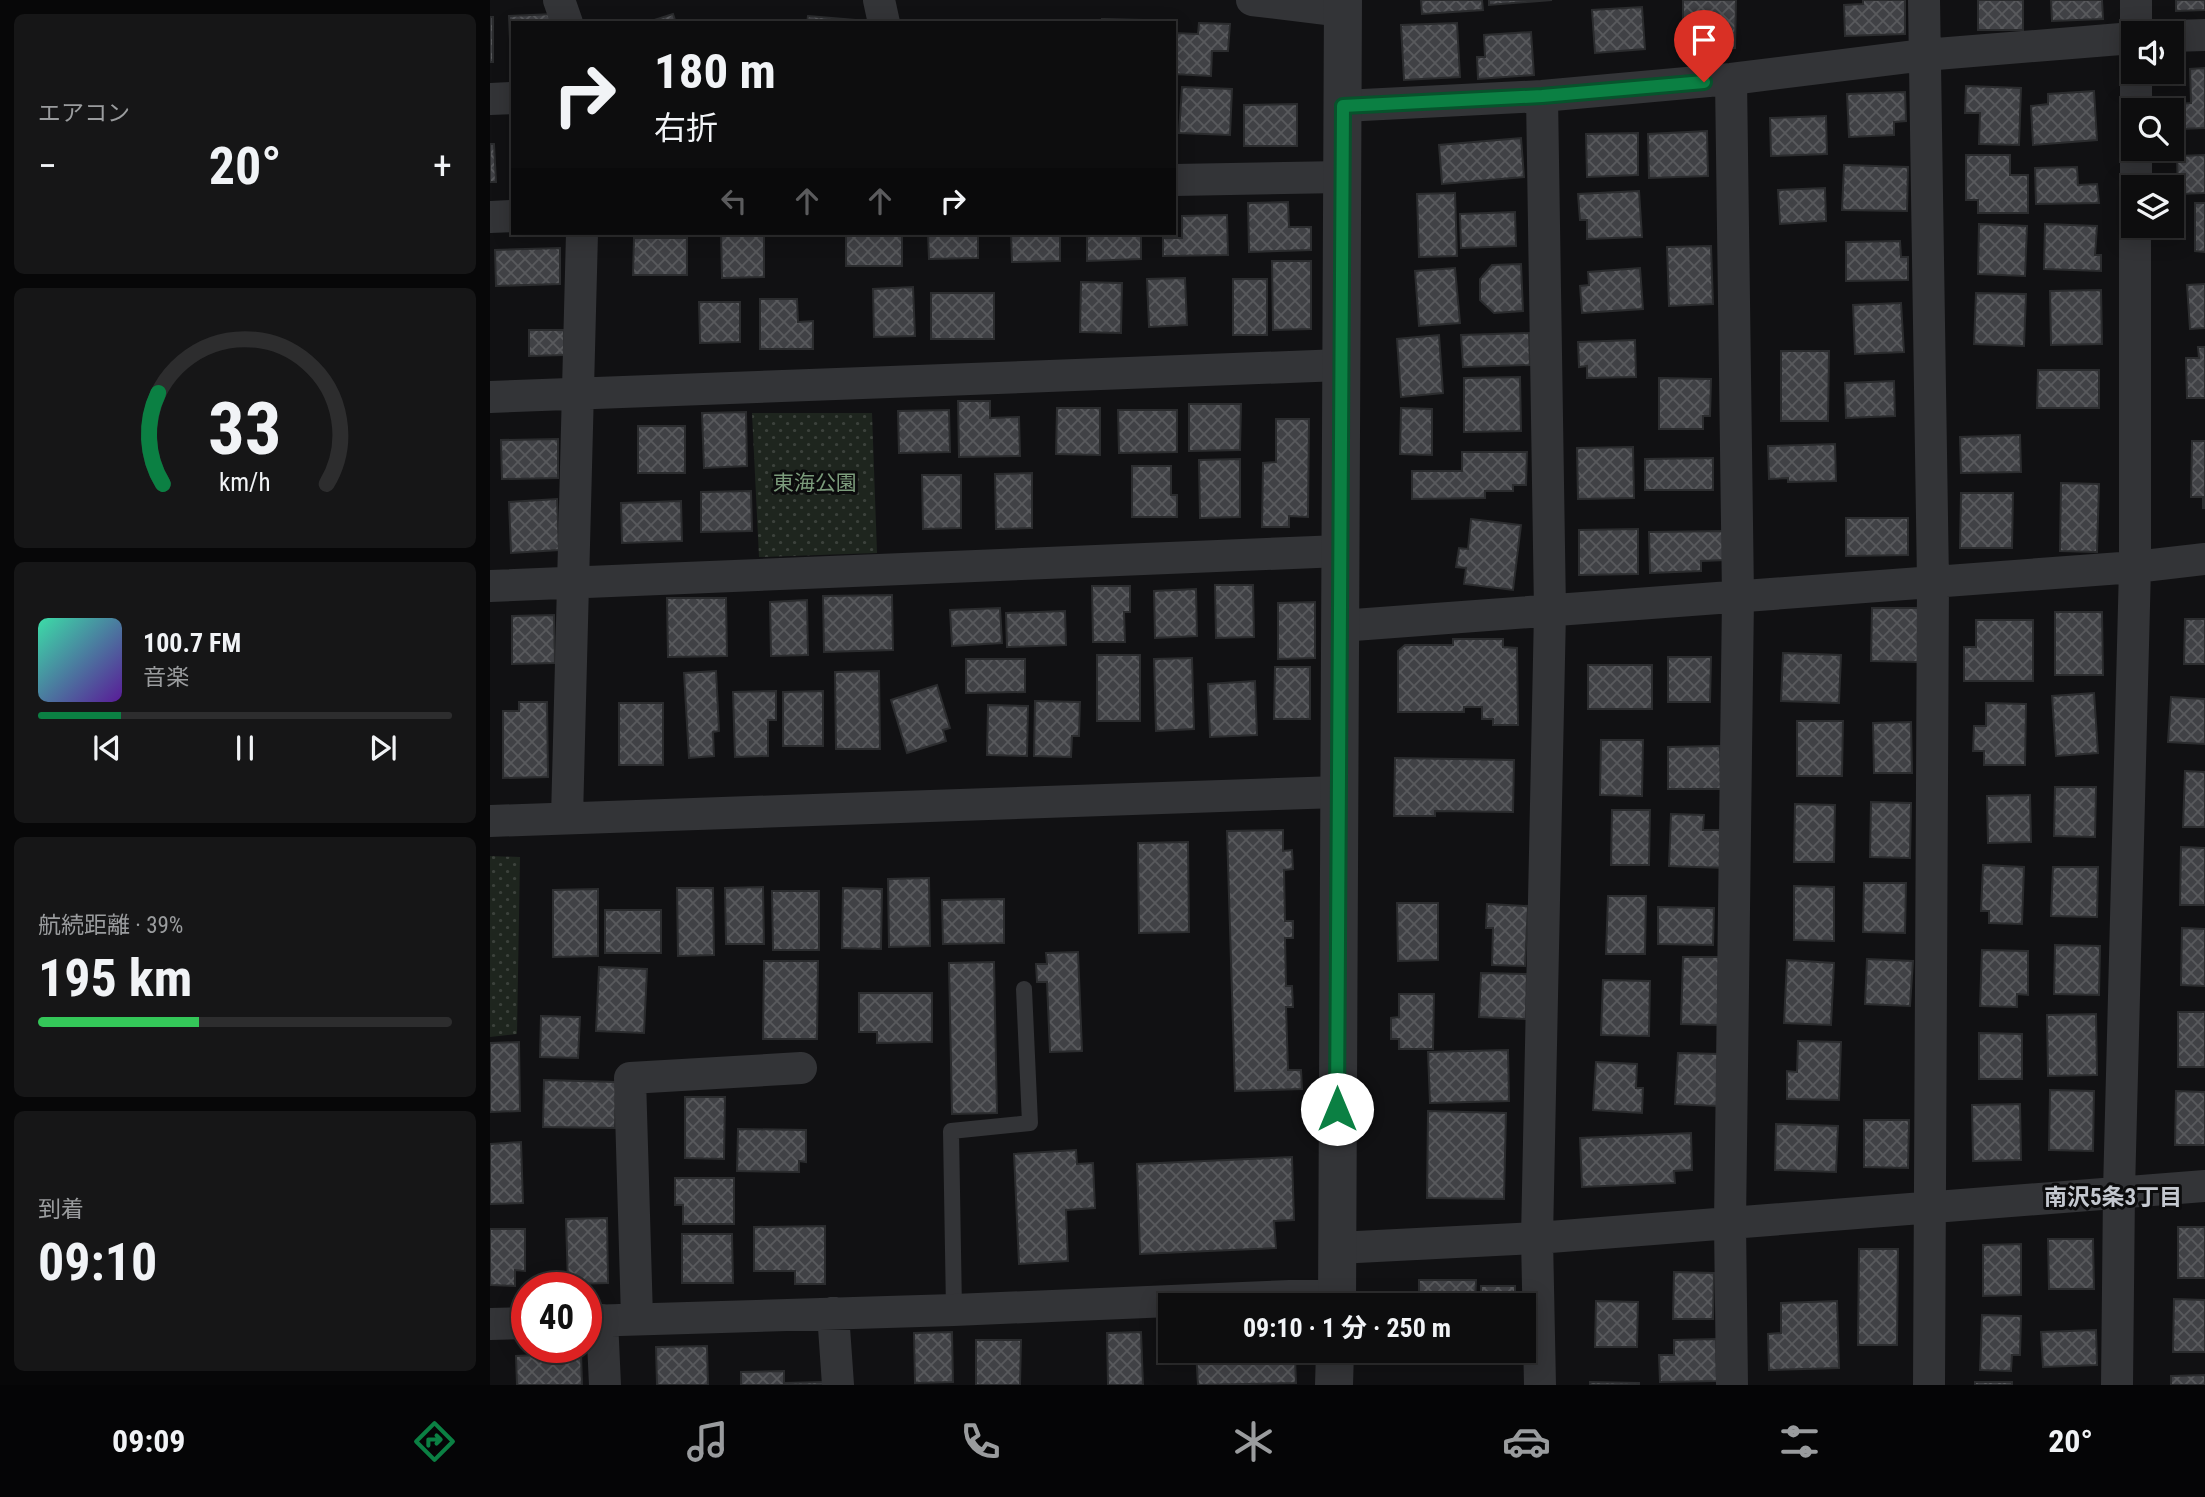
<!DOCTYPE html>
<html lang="ja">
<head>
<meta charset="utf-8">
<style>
	:root { --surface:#0d0d0e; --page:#161617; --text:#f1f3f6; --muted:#9a9c9e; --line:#2d2d2e; --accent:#0b8043 }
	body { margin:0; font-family:"Roboto Condensed","Noto Sans JP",sans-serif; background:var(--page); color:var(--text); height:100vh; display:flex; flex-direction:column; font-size:26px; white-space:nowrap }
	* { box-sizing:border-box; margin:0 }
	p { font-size:23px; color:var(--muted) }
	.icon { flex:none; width:38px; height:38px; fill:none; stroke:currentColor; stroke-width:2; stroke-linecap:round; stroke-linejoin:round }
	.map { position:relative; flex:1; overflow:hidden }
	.sheet { display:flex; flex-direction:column; gap:14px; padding:14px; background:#070708; width:490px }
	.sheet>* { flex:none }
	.top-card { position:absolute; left:21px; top:21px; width:665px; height:214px; border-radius:0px; box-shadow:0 4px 18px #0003,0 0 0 2px var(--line); background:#0d0d0e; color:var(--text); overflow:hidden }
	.buttons { position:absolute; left:1631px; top:21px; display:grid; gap:14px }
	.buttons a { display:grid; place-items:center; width:63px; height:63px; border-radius:0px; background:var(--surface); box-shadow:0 4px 18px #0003,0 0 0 2px var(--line); font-size:35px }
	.speed { position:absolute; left:21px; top:1272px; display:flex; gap:14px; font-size:35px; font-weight:700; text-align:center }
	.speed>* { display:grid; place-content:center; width:91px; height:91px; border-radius:50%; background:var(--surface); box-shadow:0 4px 18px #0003,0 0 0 2px var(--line); line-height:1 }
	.speed .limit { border:10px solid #d22; background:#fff; color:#111 }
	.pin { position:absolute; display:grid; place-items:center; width:60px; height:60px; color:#fff; margin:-72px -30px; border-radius:50% 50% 50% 0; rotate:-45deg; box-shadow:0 0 7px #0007 }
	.pin .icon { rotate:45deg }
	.me { position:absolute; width:77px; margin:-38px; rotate:0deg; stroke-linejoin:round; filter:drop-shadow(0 0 5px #0008) }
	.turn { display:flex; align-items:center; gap:24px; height:147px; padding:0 28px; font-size:32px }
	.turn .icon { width:91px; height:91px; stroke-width:2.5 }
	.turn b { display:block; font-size:49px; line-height:60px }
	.lanes { display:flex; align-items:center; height:66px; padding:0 28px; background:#0003; justify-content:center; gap:35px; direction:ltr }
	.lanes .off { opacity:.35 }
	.big { font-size:52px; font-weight:700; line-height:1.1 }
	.sheet .tile { flex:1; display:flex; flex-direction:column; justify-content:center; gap:10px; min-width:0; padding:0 24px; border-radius:10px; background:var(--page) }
	.sheet .dial { align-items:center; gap:0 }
	.dial svg { height:182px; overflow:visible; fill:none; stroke:var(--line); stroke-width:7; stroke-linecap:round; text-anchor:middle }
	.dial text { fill:var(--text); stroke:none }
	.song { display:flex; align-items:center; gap:21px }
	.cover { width:84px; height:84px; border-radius:10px; background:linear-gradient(135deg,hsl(160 70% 55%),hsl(270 70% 35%)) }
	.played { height:7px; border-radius:4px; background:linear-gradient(90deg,var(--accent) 20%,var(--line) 20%) }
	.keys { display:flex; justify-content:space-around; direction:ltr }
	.heat { display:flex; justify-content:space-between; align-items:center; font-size:38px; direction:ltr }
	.charge { height:10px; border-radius:5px; background:linear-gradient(90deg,#34c759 39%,var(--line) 0) }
	.trip { position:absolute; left:668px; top:1293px; width:378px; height:70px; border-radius:0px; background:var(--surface); box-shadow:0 4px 18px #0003,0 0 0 2px var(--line); font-weight:700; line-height:70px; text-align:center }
	.dock { display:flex; height:112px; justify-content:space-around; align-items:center; background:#050506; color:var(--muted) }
	.dock .icon { width:49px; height:49px }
	.dock .current { color:var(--accent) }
	.dock b { font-size:32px; color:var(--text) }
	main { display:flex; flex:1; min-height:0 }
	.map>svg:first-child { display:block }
</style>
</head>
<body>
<main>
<section class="sheet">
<div class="tile"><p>エアコン</p>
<div class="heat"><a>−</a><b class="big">20°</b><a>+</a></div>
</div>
<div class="tile dial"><svg viewBox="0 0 100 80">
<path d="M14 69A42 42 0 1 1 86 69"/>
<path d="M14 69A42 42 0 0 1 12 29" stroke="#0b8043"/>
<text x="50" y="56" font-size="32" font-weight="700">33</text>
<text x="50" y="72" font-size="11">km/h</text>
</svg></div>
<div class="tile">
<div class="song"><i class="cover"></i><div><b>100.7 FM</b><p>音楽</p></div></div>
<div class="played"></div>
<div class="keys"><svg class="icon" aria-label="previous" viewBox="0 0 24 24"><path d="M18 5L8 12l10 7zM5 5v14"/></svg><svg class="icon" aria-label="pause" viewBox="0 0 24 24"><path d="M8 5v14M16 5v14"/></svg><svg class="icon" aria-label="next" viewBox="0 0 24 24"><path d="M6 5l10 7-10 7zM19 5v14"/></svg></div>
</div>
<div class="tile"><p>航続距離 · 39%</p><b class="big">195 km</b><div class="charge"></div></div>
<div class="tile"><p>到着</p><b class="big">09:10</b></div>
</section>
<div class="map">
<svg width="1715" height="1385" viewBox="0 0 1715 1385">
	<defs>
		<pattern id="park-dots" width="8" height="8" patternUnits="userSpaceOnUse" patternTransform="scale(1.75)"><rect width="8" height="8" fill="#1e251e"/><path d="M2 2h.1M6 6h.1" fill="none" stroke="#3c423c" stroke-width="1.8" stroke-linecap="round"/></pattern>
		<pattern id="building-cross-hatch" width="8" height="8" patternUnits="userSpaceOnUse" patternTransform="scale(1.75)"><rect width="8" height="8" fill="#404145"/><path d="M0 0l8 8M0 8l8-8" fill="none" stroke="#595a5d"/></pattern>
	</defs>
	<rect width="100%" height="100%" fill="#111113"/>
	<path fill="url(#park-dots)" d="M262,413h120l5,140 -118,4z
		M0,856l30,1 -3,177 -27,3z"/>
	<path fill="url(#building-cross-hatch)" stroke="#2b2c2e" stroke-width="2" d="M931,0h61l1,10 -61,4z
		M999,0h63l-63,5z
		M1193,0h53l-1,48h-52z
		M1373,0h42v34l-60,2 -1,-31 19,-1z
		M1488,0h45v30h-45z
		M1561,0h51l1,19 -51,2z
		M1686,0h29v10l-29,1z
		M1152,7l3,42 -50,4 -3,-43z
		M64,14v9h-41v41h-2l-2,-48z
		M183,14l3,9h-31z
		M318,16l47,4v3h-48z
		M0,17h3v45h-3z
		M612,19l41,1v3h-41z
		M462,20h48v3h-48z
		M709,23l31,1 -2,27h-16l-1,25 -37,-2v-41l24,1z
		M967,23l3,54 -56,3 -3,-55z
		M1041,32l3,43 -56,4 -1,-22h8l-1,-22z
		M1715,68v60l-26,1 -1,-25 13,-1 -1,-34z
		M1476,86l55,2 -2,57 -40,-1 1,-31h-15z
		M692,87l50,2 -2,46 -51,-2z
		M1604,91l3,49 -64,5 -2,-39 17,-2v-10z
		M1415,92l1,29 -12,1v13l-45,2 -2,-43z
		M807,104v42h-53v-41z
		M1336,116l1,38 -56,2 -1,-38z
		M1217,131l1,45 -59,2 -1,-44z
		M1148,133v42l-51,2 -1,-43z
		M1031,138l3,39 -82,7 -3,-39z
		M0,144h4l2,38h-6z
		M1476,155h44v20h18v38h-50v-13h-12z
		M1715,155v38l-27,1 -1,-38z
		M1354,165l64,2 -1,44 -65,-1z
		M1587,167l1,18 19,-1 2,19 -63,1 -1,-36z
		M1335,188l1,33 -46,3 -2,-34z
		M1149,191l3,46 -55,2v-19h-7l-2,-26z
		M965,193l2,63 -38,1 -2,-63z
		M798,202l1,25h22v23l-62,2 -1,-49z
		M1705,203h10v49l-10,-1z
		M1025,212l1,34 -55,2 -1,-34z
		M737,215l1,40 -65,1v-18h19v-22z
		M1489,224l48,2 -2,50 -47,-2z
		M1555,224l52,2 -2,29h6v16l-57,-2z
		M231,233h43v44l-42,1z
		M356,233h56v33h-56z
		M438,233h50v25l-49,1z
		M521,233h49v28l-48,1z
		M597,233h54v26l-54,2z
		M144,238h53v37h-54z
		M1410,241l1,16h7v23l-62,1v-39z
		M1221,246l2,58 -44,2 -2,-59z
		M70,248v36l-64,2 -1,-36z
		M782,261h39v68l-38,1z
		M1031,264l2,47 -29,2 -14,-13v-21l12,-14z
		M965,268l5,55 -41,3 -4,-55z
		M1150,268l3,41 -61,4 -2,-27 9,-1 -1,-13z
		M695,278l2,47 -38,2 -2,-48z
		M743,279h34v56h-34z
		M591,282l41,1 -1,50 -41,-1z
		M1715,284v44l-15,1 -3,-44z
		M423,287l2,49 -41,1 -1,-48z
		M1611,290l1,54 -51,1 -1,-54z
		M441,293h63v46h-63z
		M1486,293l50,1 -2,52 -50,-2z
		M270,299h37l1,23 15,-1v28h-53z
		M209,302h41v40l-40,1z
		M1411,303l3,49 -49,2 -2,-49z
		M39,330h35v25l-35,1z
		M1039,333l1,32 -67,2 -2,-32z
		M949,335l4,58 -42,4 -4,-58z
		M1145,340l1,37 -49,1v-12l-8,1 -1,-25z
		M1708,347h7v51h-18l-1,-40h13z
		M1291,351h48l-1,70h-47z
		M1548,370h61v38h-62z
		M1030,377l1,54 -57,1v-54z
		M1169,378l52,1 -1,37h-7v13h-44z
		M1404,381l1,35 -49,2 -1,-35z
		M468,401h32v17l29,-1 1,39 -61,1z
		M699,404h52l-1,46 -51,1z
		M567,408h43v47l-44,-1z
		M911,408l31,1v46l-32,-1z
		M459,410l1,42 -51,1 -1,-42z
		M628,410h59v42l-58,1z
		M256,412l1,54 -43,2 -2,-55z
		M786,419h33l-1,98 -19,-1v11h-27l1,-64 13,-1z
		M148,426h47v47h-47z
		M1530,435l1,37 -60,1 -1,-36z
		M68,439v39l-56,1 -1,-39z
		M1702,441h13v67h-2v-11h-12z
		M1345,444l1,37 -48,1v-4l-19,1 -1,-33z
		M1143,447l1,51 -56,1 -1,-51z
		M972,452h65l-1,33h-13v6h-28v7l-73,1v-28h50z
		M1223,458v32h-68v-31z
		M750,459v58l-40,1 -1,-58z
		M642,466h39v29h6v22h-45z
		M542,473v55l-36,1 -1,-55z
		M432,475h39v53l-38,1z
		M1571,483l38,1 -2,68 -37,-1z
		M261,491l1,40 -51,1v-40z
		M1471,493h52l-1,55h-52z
		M67,499l2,51 -48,3 -2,-51z
		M191,501l1,40 -60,2 -1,-40z
		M1356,518h62v37l-62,1z
		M981,519l50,6 -8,65 -49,-6 2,-16 -10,-1 3,-19 9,1z
		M1148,529v45l-59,1v-45z
		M1235,531l1,29 -25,1v10l-51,2 -1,-41z
		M725,585h38l1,52 -38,1z
		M602,586h38v26h-6l1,30h-32z
		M706,589l1,47 -42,2 -1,-47z
		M402,595l1,55 -69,2 -1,-56z
		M177,598h59l1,58 -59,1z
		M317,600l1,55 -37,1 -1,-54z
		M825,602v56l-37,1v-56z
		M510,608l2,35 -50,3 -2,-36z
		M1382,608h47l-1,54 -47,-1z
		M575,611l1,34 -59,2 -1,-34z
		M1565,612h47l1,63h-48z
		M64,615l1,48 -43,1v-48z
		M1695,619h20v45h-21z
		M1486,620h57v61h-69v-34h12z
		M963,639h50v8l14,1 1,77h-25v-6h-11v-12h-18v5h-66v-61l7,-6h48z
		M1293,653l58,2 -2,48 -58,-2z
		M607,655h43v66h-43z
		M1178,657h43l-1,45h-42z
		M702,658l2,71 -38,2 -2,-72z
		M476,659h59v33l-59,1z
		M1098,665h64v44h-64z
		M785,667h35v52h-36z
		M226,671l3,60 -6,1 1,24 -25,2 -5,-85z
		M389,671l1,78h-44l-1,-77z
		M765,681l2,54 -47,2 -2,-53z
		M447,685l13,43 -7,2 3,11 -39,12 -16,-53z
		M286,691v29h-8v36l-33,1 -2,-65z
		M333,691v55h-40v-54z
		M1604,693l4,60 -42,3 -4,-60z
		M1681,697l34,2v45l-37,-2z
		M545,701l45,1 -1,34h-7l-1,21 -37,-1z
		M29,702h28l1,75 -45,1v-67h16z
		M129,703h44v62h-44z
		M1496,703l40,1 -1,61h-41v-14h-11l1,-25h12z
		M498,705l40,1 -1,50 -40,-1z
		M1307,721h46l-1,55h-45z
		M1421,722l1,51h-38l-1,-50z
		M1111,740h42l-1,56 -42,-1z
		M1230,746l1,43h-53v-42z
		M905,758l119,2 -1,52 -78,-1v5h-41z
		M1695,771l20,1v55h-22z
		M1565,787h41l-1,50 -41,-1z
		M1540,795l1,47 -43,1 -1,-47z
		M1381,802l40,1 -1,55 -40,-1z
		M1305,804l40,1 -1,57h-40z
		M1122,810h38l-1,55h-38z
		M1181,814l33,1 -1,15h25l-2,38 -57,-2z
		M793,830v21l9,-1 1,19 -9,1 1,51h8v17h-8l1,48h6l1,21h-7l2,63h13l1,19 -67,2 -8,-260z
		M698,842l1,90 -50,1 -1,-90z
		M1691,847l24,1v57h-25z
		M1493,865l41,2 -2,57 -33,-1v-12h-8z
		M1563,867h45l-1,50 -46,-1z
		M439,878l1,68 -41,1 -1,-68z
		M1374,883h42l-1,50 -42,-1z
		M1304,886l40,1v54l-40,-1z
		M273,887l1,57h-38l-1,-56z
		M187,888h36l1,67 -36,1z
		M353,888l39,1 -1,60 -39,-1z
		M108,889v67l-45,1v-67z
		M282,891h47v59h-46z
		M1118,896h38l-1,58h-39z
		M514,899v44l-61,1 -1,-44z
		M907,903h41v57l-40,1z
		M997,904l41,2 -3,60 -33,-1 1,-37h-7z
		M1168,907l56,1 -1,37 -55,-1z
		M115,910h56v43h-56z
		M1692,928l23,1v57l-24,-1z
		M1565,945l45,1 -1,49 -45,-1z
		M1492,950l46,1v44l-11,-1v13l-37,-1z
		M588,952l4,99 -32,1 -3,-70h-10l-1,-18h11l-1,-11z
		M1193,957h36l-1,68 -37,-1z
		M1377,959l46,2 -3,45 -45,-2z
		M1297,960l47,3 -3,62 -47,-2z
		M274,961h54l-1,78h-54z
		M504,962l3,151 -45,1 -3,-151z
		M109,967l48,2 -3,64 -48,-2z
		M991,973l46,1 -1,45 -47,-2z
		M1113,980l47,1 -1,55 -48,-1z
		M369,993h73v49l-55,1v-11h-18z
		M909,994h35l-1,55h-34v-10h-8v-21l8,-1z
		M1688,1012h27v55h-27z
		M1606,1014l1,61 -49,1 -1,-61z
		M51,1016l39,1 -2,41 -38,-1z
		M1489,1033l43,1v45h-43z
		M1308,1041l43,1 -2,58 -52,-1v-28l10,1z
		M29,1042l1,69 -30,1v-69z
		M1018,1050l1,51 -79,2 -2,-51z
		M1188,1053l43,1 -3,52 -43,-2z
		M1106,1062l41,2 -1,24h7l-1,25 -49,-3z
		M54,1080l72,2 -1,46 -72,-1z
		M1560,1090l44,1 -1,60 -44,-1z
		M1686,1091l29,1v53h-30z
		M195,1097h40l-1,62 -39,-1z
		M1530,1104l1,56 -48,1 -1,-56z
		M938,1111l78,2 -2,86 -77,-1z
		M1374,1120h45l-1,48 -44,-1z
		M1286,1124l62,2 -2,46 -61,-2z
		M248,1129l68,1v32l-7,-1v11l-62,-1z
		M1201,1133l1,37 -18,1 1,12 -93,4 -2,-49z
		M31,1142l2,61 -33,1v-60z
		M586,1150l1,14 16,-1 2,45 -29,2 2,51 -49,3 -5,-110z
		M802,1157l2,63 -20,1 2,27 -136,6 -3,-90z
		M185,1178h59v46h-51v-19h-8z
		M117,1218l1,65 -40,1 -2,-65z
		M335,1226v58h-30v-13h-41v-44z
		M1688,1227h27v51h-27z
		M0,1229h35v42l-10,-1v16l-25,-1z
		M192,1234h50l1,49h-51z
		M1558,1239h45l1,50h-45z
		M1531,1244v51l-38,1v-51z
		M1369,1249h39l-1,96h-39z
		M1184,1272l40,1 -1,46h-40z
		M929,1280h57l-1,26h-56z
		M991,1286h34v20h-34z
		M1684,1299l31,1v52h-32z
		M1106,1301l42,1 -1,45h-42z
		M1347,1301l2,67 -70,2 -1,-36 13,-1v-30z
		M1492,1315l39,1 -1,39h-8l-1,16 -31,-1z
		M1606,1330l1,35 -54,2 -2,-35z
		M462,1332l1,50 -38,1 -1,-50z
		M651,1332l2,53h-35l-1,-52z
		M1226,1339l1,42 -57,1 -1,-27h15v-15z
		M486,1340h45l-1,45h-44z
		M217,1346l1,39h-51l-1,-38z
		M706,1351h87v7h12l1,25 -98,2z
		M936,1351h48v12h-48z
		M990,1351h35v9l-35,-1z
		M91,1353l1,32h-65l-1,-29z
		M294,1371v12l39,-1v3h-82v-13z
		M1715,1375v10h-34v-9z
		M1100,1382l49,1v2h-49z
		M1485,1382h37v3h-37z"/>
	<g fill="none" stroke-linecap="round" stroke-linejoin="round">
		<path stroke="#333437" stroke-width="16" d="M464,1310l-3,-179 79,-8 -6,-134"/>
		<path stroke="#333437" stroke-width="32" d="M69,0l8,23
			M389,0l5,23
			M762,0l91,11
			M1434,0l9,582 -4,803
			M1646,0v33
			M1682,36l33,-1
			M1241,79l7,518 -8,626 2,162
			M0,99l23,-1
			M853,106l199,-10 189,-17 193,-24 209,-17
			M1646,110v-38
			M684,180l168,-3
			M1646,187v-38
			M0,217l23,-1
			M0,397l851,-32
			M0,586l850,-35
			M850,626l795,-59 70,-8
			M77,818l15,-585
			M0,821l848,-29
			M847,1248l200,-10 668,-52
			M343,1313l5,72
			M147,1318l-7,-240 171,-10
			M112,1320l3,65
			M96,1321l368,-11 336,-14h48
			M0,1324l37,-1
			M1050,1385l-3,-147 13,-627 -8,-515
			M1627,1385l2,-194 16,-624v-341"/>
		<path stroke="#333437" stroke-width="38" d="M847,1306l6,-1306
			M844,1385l1,-34"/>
	</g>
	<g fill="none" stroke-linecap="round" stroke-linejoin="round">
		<g stroke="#07532c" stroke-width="18">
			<path id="route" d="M847,1109l6,-1003 199,-10 162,-14"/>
		</g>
		<use href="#route" stroke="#0b8043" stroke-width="12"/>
	</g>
	<g text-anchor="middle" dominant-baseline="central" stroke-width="6" stroke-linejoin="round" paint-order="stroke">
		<g font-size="21" fill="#7c9c7c" stroke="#0c0c0d">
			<text x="325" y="483">東海公園</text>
		</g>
		<g font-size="23" font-weight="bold" fill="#c4c8cf" stroke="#0c0c0d">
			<text x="1623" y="1197">南沢5条3丁目</text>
		</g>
	</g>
</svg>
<div class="buttons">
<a><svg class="icon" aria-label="sound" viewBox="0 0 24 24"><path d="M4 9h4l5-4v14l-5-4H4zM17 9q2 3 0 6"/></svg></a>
<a><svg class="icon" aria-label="search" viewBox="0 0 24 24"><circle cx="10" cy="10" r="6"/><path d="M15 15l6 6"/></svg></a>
<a><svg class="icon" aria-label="layers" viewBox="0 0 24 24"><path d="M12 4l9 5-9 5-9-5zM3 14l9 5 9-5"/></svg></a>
</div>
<div class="speed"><div class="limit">40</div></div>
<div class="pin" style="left:1214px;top:82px;background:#d93025"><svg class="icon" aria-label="arrive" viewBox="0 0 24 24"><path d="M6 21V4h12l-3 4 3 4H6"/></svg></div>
<svg class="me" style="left:847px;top:1109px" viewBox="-20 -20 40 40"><circle r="19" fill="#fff"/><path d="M0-13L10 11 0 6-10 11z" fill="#0b8043"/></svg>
<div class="trip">09:10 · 1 分 · 250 m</div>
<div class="top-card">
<div class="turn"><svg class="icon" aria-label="right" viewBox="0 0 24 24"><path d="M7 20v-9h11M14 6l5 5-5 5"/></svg><div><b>180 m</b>右折</div></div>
<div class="lanes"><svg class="icon off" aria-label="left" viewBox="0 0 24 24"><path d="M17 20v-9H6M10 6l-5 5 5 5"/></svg><svg class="icon off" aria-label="ahead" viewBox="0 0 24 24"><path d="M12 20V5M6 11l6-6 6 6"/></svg><svg class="icon off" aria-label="ahead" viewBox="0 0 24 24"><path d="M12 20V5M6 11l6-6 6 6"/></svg><svg class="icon" aria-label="right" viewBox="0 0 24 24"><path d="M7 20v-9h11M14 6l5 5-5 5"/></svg></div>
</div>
</div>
</main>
<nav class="dock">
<b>09:09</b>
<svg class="icon current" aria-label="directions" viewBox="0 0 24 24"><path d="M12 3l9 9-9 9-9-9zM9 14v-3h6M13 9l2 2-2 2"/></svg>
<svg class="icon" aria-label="music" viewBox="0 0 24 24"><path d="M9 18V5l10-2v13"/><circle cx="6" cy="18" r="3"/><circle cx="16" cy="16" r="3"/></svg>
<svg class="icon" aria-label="phone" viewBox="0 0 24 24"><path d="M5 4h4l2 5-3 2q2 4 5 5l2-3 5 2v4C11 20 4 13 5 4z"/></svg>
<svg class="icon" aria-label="climate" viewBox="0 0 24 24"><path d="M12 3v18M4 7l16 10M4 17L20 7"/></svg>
<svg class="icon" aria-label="car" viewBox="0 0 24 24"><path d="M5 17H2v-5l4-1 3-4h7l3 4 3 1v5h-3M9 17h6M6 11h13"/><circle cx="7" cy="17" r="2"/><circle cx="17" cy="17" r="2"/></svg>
<svg class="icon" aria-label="filters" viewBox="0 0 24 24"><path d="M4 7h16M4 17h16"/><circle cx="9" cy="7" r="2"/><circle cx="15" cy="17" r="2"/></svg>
<b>20°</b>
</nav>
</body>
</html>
